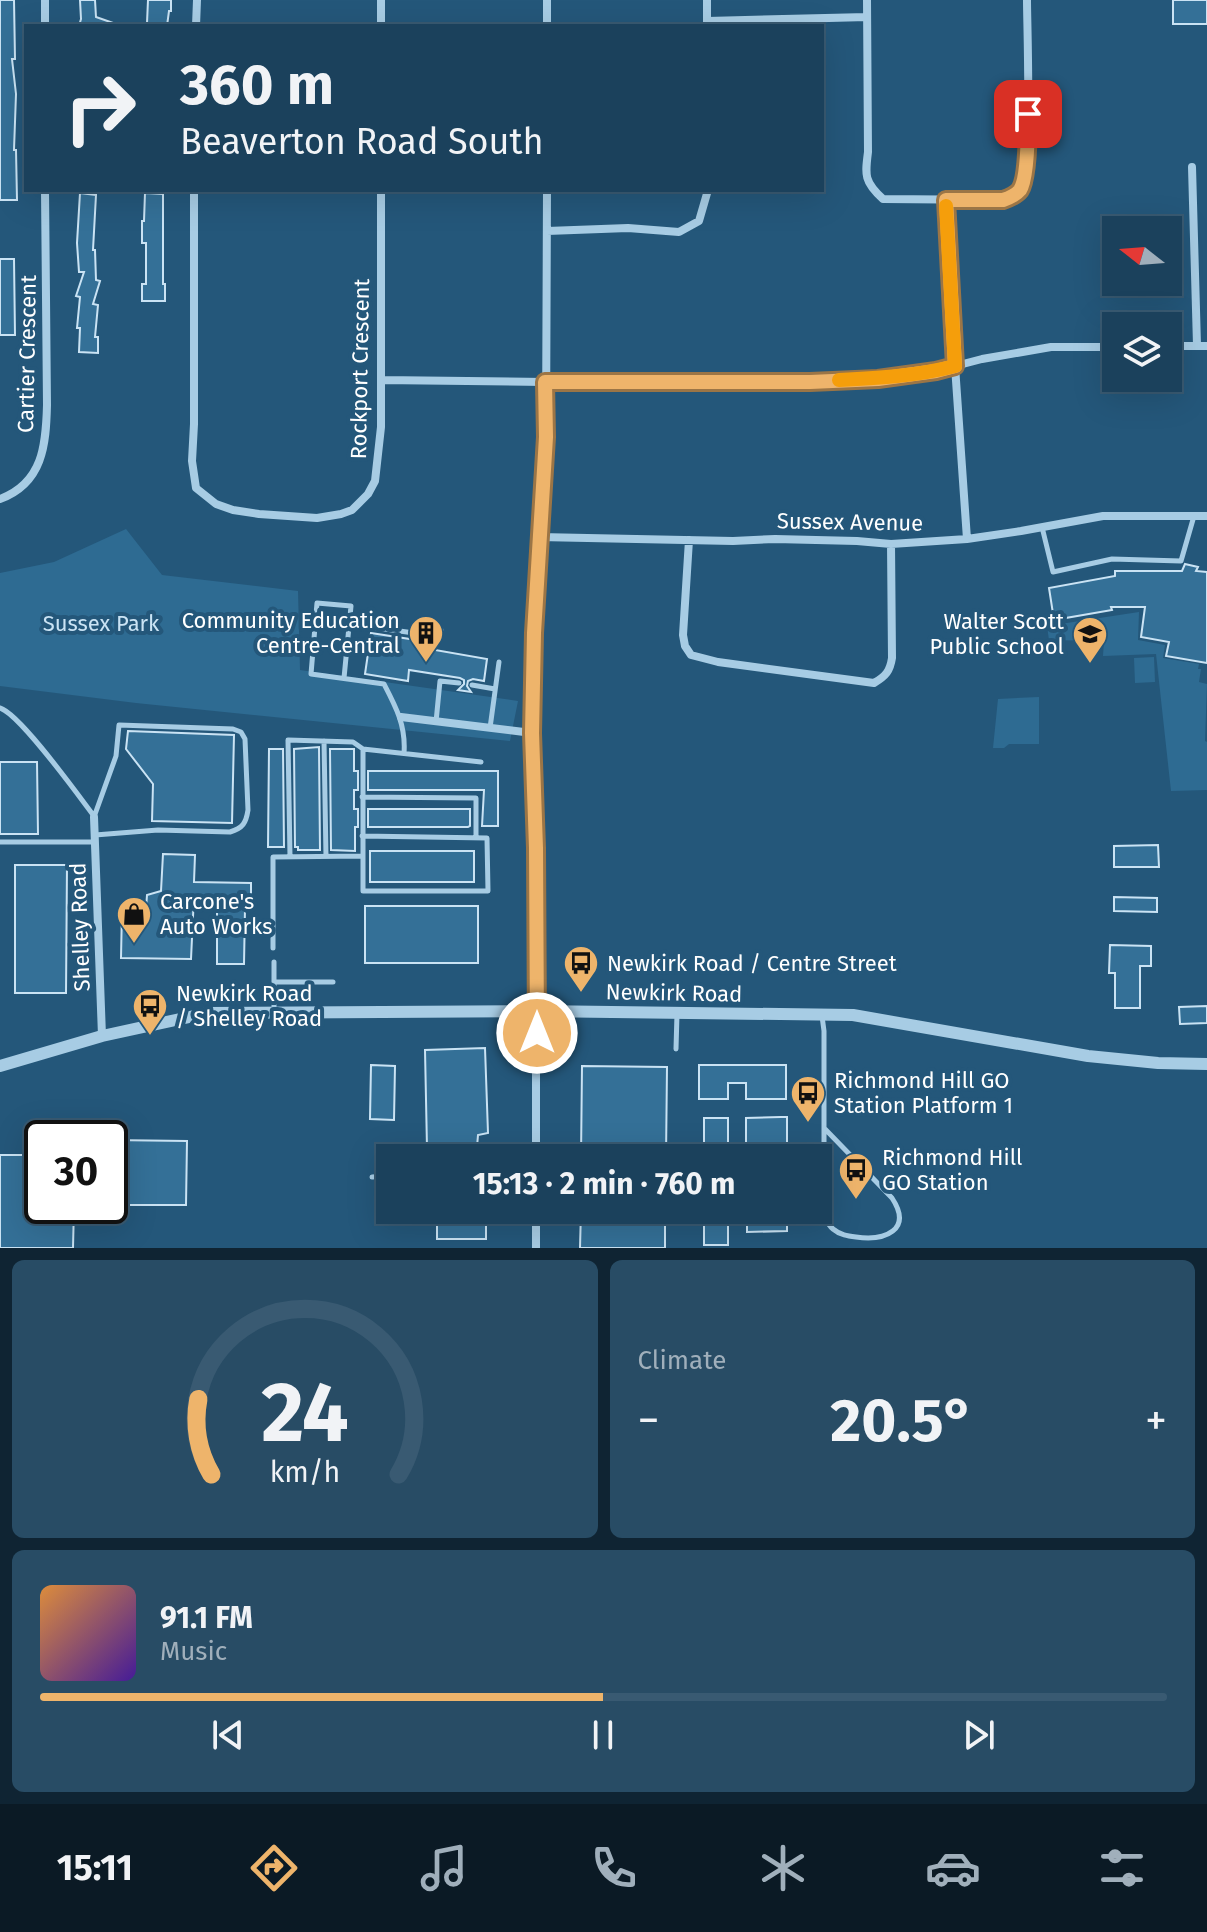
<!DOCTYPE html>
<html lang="en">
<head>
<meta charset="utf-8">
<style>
	:root { --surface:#1b415c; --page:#284c65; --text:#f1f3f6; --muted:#a0afbb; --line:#395a72; --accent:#eeb46b }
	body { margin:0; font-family:"Fira Sans",sans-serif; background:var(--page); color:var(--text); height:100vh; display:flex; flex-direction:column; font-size:30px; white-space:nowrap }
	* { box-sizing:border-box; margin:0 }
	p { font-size:26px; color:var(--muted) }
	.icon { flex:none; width:44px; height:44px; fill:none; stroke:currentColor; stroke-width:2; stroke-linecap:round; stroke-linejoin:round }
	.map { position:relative; height:1248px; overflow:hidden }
	.drawer { display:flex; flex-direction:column; gap:12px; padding:12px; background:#0f2433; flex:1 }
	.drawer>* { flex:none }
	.banner { position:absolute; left:24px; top:24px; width:800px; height:168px; border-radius:0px; box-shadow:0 8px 32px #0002,0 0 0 2px var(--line); background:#1b415c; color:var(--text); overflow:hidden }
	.needle { width:52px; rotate:287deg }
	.fabs { position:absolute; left:1102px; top:216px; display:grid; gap:16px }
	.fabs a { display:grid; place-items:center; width:80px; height:80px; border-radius:0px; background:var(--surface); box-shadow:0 8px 32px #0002,0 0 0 2px var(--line); font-size:40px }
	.speed { position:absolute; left:24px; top:1120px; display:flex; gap:16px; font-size:40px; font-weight:700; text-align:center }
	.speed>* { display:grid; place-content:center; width:104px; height:104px; border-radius:50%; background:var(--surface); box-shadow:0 8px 32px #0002,0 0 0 2px var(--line); line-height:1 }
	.speed .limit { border:4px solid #111; border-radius:12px; background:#fff; color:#111 }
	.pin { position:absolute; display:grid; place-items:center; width:68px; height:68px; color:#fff; margin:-34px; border-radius:16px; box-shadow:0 4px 12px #0006 }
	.me { position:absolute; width:88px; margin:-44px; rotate:0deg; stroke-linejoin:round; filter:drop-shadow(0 0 6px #0008) }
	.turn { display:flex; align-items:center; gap:28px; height:168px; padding:0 24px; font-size:36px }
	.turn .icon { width:104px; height:104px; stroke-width:2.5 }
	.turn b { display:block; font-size:56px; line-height:68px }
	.big { font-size:60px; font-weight:700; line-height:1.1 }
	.drawer .tile { flex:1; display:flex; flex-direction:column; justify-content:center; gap:12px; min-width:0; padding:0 28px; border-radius:12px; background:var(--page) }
	.drawer .dial { align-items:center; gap:0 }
	.dial svg { height:208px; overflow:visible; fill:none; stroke:var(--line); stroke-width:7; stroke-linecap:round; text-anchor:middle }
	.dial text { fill:var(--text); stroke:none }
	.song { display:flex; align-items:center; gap:24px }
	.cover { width:96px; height:96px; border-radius:12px; background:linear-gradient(135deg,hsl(30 70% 55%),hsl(260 70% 35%)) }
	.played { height:8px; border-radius:4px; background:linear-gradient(90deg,var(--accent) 50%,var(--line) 50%) }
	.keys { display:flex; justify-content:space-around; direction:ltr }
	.heat { display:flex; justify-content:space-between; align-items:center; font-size:44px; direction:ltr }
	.drawer .tiles { flex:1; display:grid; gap:12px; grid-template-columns:1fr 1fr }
	.tile:last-child { grid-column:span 2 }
	.trip { position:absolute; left:376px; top:1144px; width:456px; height:80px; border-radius:0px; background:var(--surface); box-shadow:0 8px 32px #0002,0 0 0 2px var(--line); font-weight:700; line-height:80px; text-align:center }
	.dock { display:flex; height:128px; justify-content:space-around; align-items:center; background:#0b1a25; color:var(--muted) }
	.dock .icon { width:56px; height:56px }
	.dock .on { color:var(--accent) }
	.dock b { font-size:36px; color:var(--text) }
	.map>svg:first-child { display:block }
</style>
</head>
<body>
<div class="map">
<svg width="1207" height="1248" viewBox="0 0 1207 1248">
	<rect width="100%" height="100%" fill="#24577a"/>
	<path fill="#2e6b92" d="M126,529l36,46 136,16 2,79 218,31 -8,40 -374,-38 -136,-17v-113l54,-11z
		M1139,612l-1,28 27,5 -2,13 36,6 -1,5h3l-2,13 8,2 -2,57 2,1v48l-36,1 -15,-137 -53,2 1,-15 -55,-1 -2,-14z
		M1154,657l1,25 -20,1 -1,-25z
		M1039,697v47h-30l-5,4h-11l5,-49z"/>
	<path fill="#347097" stroke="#cae3f4" stroke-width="2" d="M0,0h14l1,59h-3l4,35 -2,56h2l1,50h-17z
		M80,0h15l1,17 20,7v2h-37l2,-7z
		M148,0h23v11h-2l-2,15h-18l1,-3h-3z
		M1173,0h34v24h-34z
		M80,193l16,2 -3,55h2l1,30 4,1 -7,23 5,1 -3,32h3v16l-19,-1 1,-24h-3l3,-31 -4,-1 8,-24h-5l-2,-29z
		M145,193l18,1v90h2v17h-23v-17h4v-41h-4v-22h2z
		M0,259h14l1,76h-15z
		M1185,564l13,3 -2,4 11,1v91l-41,-7 3,-14 -28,-5 4,-30h-34l1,3 -58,10 -5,-32 66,-12v-5h67z
		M371,633l52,8 1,-6 5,-1 9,1 -3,15 52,9 -3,22 -11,-2 -5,2 -1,5 4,6 -13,-2 6,-6v-4l-4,-2 -51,-8 -1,11 -43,-7z
		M128,731l106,4 -2,88 -80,-2 1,-37 -27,-35z
		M319,747l1,103h-22v-3h-3l-1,-98z
		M269,749h14l1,98h-16z
		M330,749h24v22h4v19h-4v19h4v18h-3v24l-24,-1z
		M0,762h37l1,72h-38z
		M368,771h130v55h-16l2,-36h-116z
		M368,809h102v17l-2,1h-100z
		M1158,845l1,22h-45v-21z
		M370,851h104v31h-104z
		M163,854l32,1 -1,27 57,1v24l-6,1 -1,56h-27v-68h-23l-3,63 -70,-1 1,-49h24l1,-14 14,-4z
		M15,865h52l-1,128h-51z
		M1114,897l43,1v14l-43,-1z
		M365,906h113v57h-113z
		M1110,945l41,1v20h-11v42h-25v-35h-6z
		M1207,1006v17l-27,1 -1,-17z
		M485,1048l3,85 -10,2 -1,12 -50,1 -2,-98z
		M371,1065l24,1 -1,54 -24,-1z
		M699,1065h87v34h-40v-16h-18v16h-29z
		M582,1066l85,1 -1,91h-85z
		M781,1117h6v41h-41v-40z
		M704,1118h24v40h-24z
		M110,1140l77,1 -1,64h-62v9h-14z
		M0,1155h42v51h32l-1,42h-73z
		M437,1210h49v29h-49z
		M581,1210h84v38h-85z
		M704,1210h24v35h-24z
		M747,1210h40v21l-40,1z"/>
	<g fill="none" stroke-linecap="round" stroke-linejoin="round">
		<path stroke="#a7cce4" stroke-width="5" d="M1042,527l11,45 59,-13 69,2 13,-45
			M349,624l65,9 14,-5 13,2
			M344,678l7,-72 -34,-3 -6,71 73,10c12,23 22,42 20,69
			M472,685l23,4
			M0,708c20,6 78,87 94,108
			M436,722l4,-41 19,2
			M490,728l9,-66
			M324,741l2,115
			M363,749l118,13
			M362,797l114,1v40
			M94,817l22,-61 3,-31 114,4 8,3 4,7 3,71c-2,13 -5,18 -18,22l-72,-2 -63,5
			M362,836l125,2 1,53h-125v-35
			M0,842h95
			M273,948v-91l90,-1v-107l-10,-7 -65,-2 2,116
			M274,962v49
			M274,982h59
			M822,1016l2,15v176c1,9 2,16 9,22 7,6 15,7 23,8 29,4 57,-7 36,-39l-67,-69
			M676,1049l1,-35
			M372,1177l18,-1
			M419,1210v5"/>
		<path stroke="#a7cce4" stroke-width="8" d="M381,0v26
			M867,0l1,152c-3,23 -4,30 15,47l120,1c6,-2 12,-5 16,-9 14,-18 8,-161 8,-191
			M707,21l160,-4
			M707,25v-25
			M45,26v-26
			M196,26l1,-26
			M547,26v-26
			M1192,167l5,178
			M194,190v234l-2,37 4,27 20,16 17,6 26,4 58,4 24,-4 11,-4 16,-16 7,-13 6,-54v-237
			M946,200l9,166 12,173
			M547,231l81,-3 51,4 20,-11 9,-31
			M1168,346h39
			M381,380l164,2 190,-2 25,3 118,-4 58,-8 46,-12 69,-12h65
			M0,499c43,-16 46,-54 47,-94l-2,-215
			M539,537l194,4 42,-2 82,2 34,3 76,-5 54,-8 82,-15h104
			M689,540l-6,95 2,11 6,9 27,7 156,21c12,-7 16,-12 18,-25l-1,-114
			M401,717l131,16
			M94,817l8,219
			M536,1158v-310l-4,-115 2,-100 12,-196 1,-247
			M536,1248v-38"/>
		<path stroke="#a7cce4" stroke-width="12" d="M0,1066l102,-30 106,-23 328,-2 317,4 235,41 70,7 49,1"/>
	</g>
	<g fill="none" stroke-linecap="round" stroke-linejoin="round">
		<g stroke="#9b7546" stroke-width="20">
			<path id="route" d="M537,1033l-1,-185 -4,-115 2,-100 12,-196 -1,-55h265l68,-3 58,-8 19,-5 -9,-166h57c6,-2 13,-5 17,-10 8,-12 8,-60 8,-76"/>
		</g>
		<use href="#route" stroke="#eeb46b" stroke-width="14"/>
		<path stroke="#f59e0b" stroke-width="14" d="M839,380c39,-2 78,-4 116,-14l-9,-160"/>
	</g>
	<defs>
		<g id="building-pin" transform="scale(1.8)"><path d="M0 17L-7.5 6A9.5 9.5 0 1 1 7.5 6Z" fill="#eeb46b" stroke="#24577a"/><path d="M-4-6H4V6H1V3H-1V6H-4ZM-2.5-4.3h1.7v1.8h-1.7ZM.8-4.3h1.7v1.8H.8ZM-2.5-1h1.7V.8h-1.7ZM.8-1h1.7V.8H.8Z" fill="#111"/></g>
		<g id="school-pin" transform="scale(1.8)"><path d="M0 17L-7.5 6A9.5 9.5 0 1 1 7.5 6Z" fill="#eeb46b" stroke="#24577a"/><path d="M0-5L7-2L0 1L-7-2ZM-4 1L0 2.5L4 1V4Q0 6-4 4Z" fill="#111"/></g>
		<g id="shop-pin" transform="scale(1.8)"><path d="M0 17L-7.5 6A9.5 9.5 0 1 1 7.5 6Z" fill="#eeb46b" stroke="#24577a"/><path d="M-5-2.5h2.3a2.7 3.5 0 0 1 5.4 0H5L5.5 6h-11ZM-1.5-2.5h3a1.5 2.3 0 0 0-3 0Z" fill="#111"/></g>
		<g id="bus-pin" transform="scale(1.8)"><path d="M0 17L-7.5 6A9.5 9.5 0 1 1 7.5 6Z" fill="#eeb46b" stroke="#24577a"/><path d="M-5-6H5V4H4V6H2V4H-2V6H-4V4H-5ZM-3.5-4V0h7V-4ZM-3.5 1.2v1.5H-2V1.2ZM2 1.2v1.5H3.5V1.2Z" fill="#111"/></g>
	</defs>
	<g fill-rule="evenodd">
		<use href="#building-pin" x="426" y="633"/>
		<use href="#school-pin" x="1090" y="634"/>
		<use href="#shop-pin" x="134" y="914"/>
		<use href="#bus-pin" x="581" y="963"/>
		<use href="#bus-pin" x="150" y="1006"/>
		<use href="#bus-pin" x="808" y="1093"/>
		<use href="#bus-pin" x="856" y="1170"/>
	</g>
	<g text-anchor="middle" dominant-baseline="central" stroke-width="8" stroke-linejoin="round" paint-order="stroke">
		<g font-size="22" fill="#fff" stroke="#24577a">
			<text transform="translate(27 354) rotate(-89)">Cartier Crescent</text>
			<text transform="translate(360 369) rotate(-89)">Rockport Crescent</text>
			<text transform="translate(850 522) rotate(1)">Sussex Avenue</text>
			<text transform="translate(80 927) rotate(-92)">Shelley Road</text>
			<text transform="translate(674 993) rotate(1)">Newkirk Road</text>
		</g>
		<g font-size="22" fill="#fff" stroke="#24577a" text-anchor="start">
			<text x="400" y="620" text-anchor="end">Community Education<tspan x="400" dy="25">Centre-Central</tspan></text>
			<text x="1064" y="621" text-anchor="end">Walter Scott<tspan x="1064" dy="25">Public School</tspan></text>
			<text x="160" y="901">Carcone's<tspan x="160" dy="25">Auto Works</tspan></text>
			<text x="607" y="963">Newkirk Road / Centre Street</text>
			<text x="176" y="993">Newkirk Road<tspan x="176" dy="25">/ Shelley Road</tspan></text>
			<text x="834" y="1080">Richmond Hill GO<tspan x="834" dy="25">Station Platform 1</tspan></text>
			<text x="882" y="1157">Richmond Hill<tspan x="882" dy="25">GO Station</tspan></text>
		</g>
		<g font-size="22" fill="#cae3f4" stroke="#24577a">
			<text x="101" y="623">Sussex Park</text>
		</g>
	</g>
</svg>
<div class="fabs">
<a><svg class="needle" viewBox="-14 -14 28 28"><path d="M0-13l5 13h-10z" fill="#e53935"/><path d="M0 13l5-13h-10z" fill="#a0afbb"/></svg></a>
<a><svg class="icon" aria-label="layers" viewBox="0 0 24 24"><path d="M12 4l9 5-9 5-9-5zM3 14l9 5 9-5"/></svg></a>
</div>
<div class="speed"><div class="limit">30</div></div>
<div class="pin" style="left:1028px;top:114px;background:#d93025"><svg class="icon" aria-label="arrive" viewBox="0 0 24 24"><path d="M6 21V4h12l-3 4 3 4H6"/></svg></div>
<svg class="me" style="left:537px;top:1033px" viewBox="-20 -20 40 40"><circle r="17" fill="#eeb46b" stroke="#fff" stroke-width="3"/><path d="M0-11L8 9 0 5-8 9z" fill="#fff"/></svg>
<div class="trip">15:13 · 2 min · 760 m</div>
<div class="banner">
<div class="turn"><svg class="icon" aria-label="right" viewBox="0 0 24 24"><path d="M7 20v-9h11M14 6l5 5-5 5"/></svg><div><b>360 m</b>Beaverton Road South</div></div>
</div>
</div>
<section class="drawer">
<div class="tiles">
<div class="tile dial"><svg viewBox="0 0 100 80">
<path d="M14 69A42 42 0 1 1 86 69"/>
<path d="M14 69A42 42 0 0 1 9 40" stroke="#eeb46b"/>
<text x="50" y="56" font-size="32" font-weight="700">24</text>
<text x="50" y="72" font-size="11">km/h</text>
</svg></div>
<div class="tile"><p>Climate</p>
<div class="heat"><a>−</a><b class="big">20.5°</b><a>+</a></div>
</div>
<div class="tile">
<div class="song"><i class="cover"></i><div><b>91.1 FM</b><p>Music</p></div></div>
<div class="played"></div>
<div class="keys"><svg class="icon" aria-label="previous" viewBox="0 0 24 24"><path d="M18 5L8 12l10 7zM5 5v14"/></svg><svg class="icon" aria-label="pause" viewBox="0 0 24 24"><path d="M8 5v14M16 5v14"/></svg><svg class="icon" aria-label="next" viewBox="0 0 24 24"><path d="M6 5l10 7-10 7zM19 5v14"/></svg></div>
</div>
</div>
</section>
<nav class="dock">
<b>15:11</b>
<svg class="icon on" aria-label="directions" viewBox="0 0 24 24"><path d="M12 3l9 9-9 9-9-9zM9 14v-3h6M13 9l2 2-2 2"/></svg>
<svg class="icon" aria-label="music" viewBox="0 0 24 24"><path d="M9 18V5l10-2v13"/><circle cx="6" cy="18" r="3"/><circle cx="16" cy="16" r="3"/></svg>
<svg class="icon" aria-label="phone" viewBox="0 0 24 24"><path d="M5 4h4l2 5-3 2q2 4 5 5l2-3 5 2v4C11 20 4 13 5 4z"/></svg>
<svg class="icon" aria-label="climate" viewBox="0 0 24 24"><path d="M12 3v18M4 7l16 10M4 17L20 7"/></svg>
<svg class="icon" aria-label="car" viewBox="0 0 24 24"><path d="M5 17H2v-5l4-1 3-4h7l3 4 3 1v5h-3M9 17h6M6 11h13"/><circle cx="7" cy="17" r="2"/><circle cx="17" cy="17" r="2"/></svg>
<svg class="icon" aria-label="filters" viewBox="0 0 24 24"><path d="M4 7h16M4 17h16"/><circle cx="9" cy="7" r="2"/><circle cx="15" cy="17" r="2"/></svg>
</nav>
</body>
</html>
